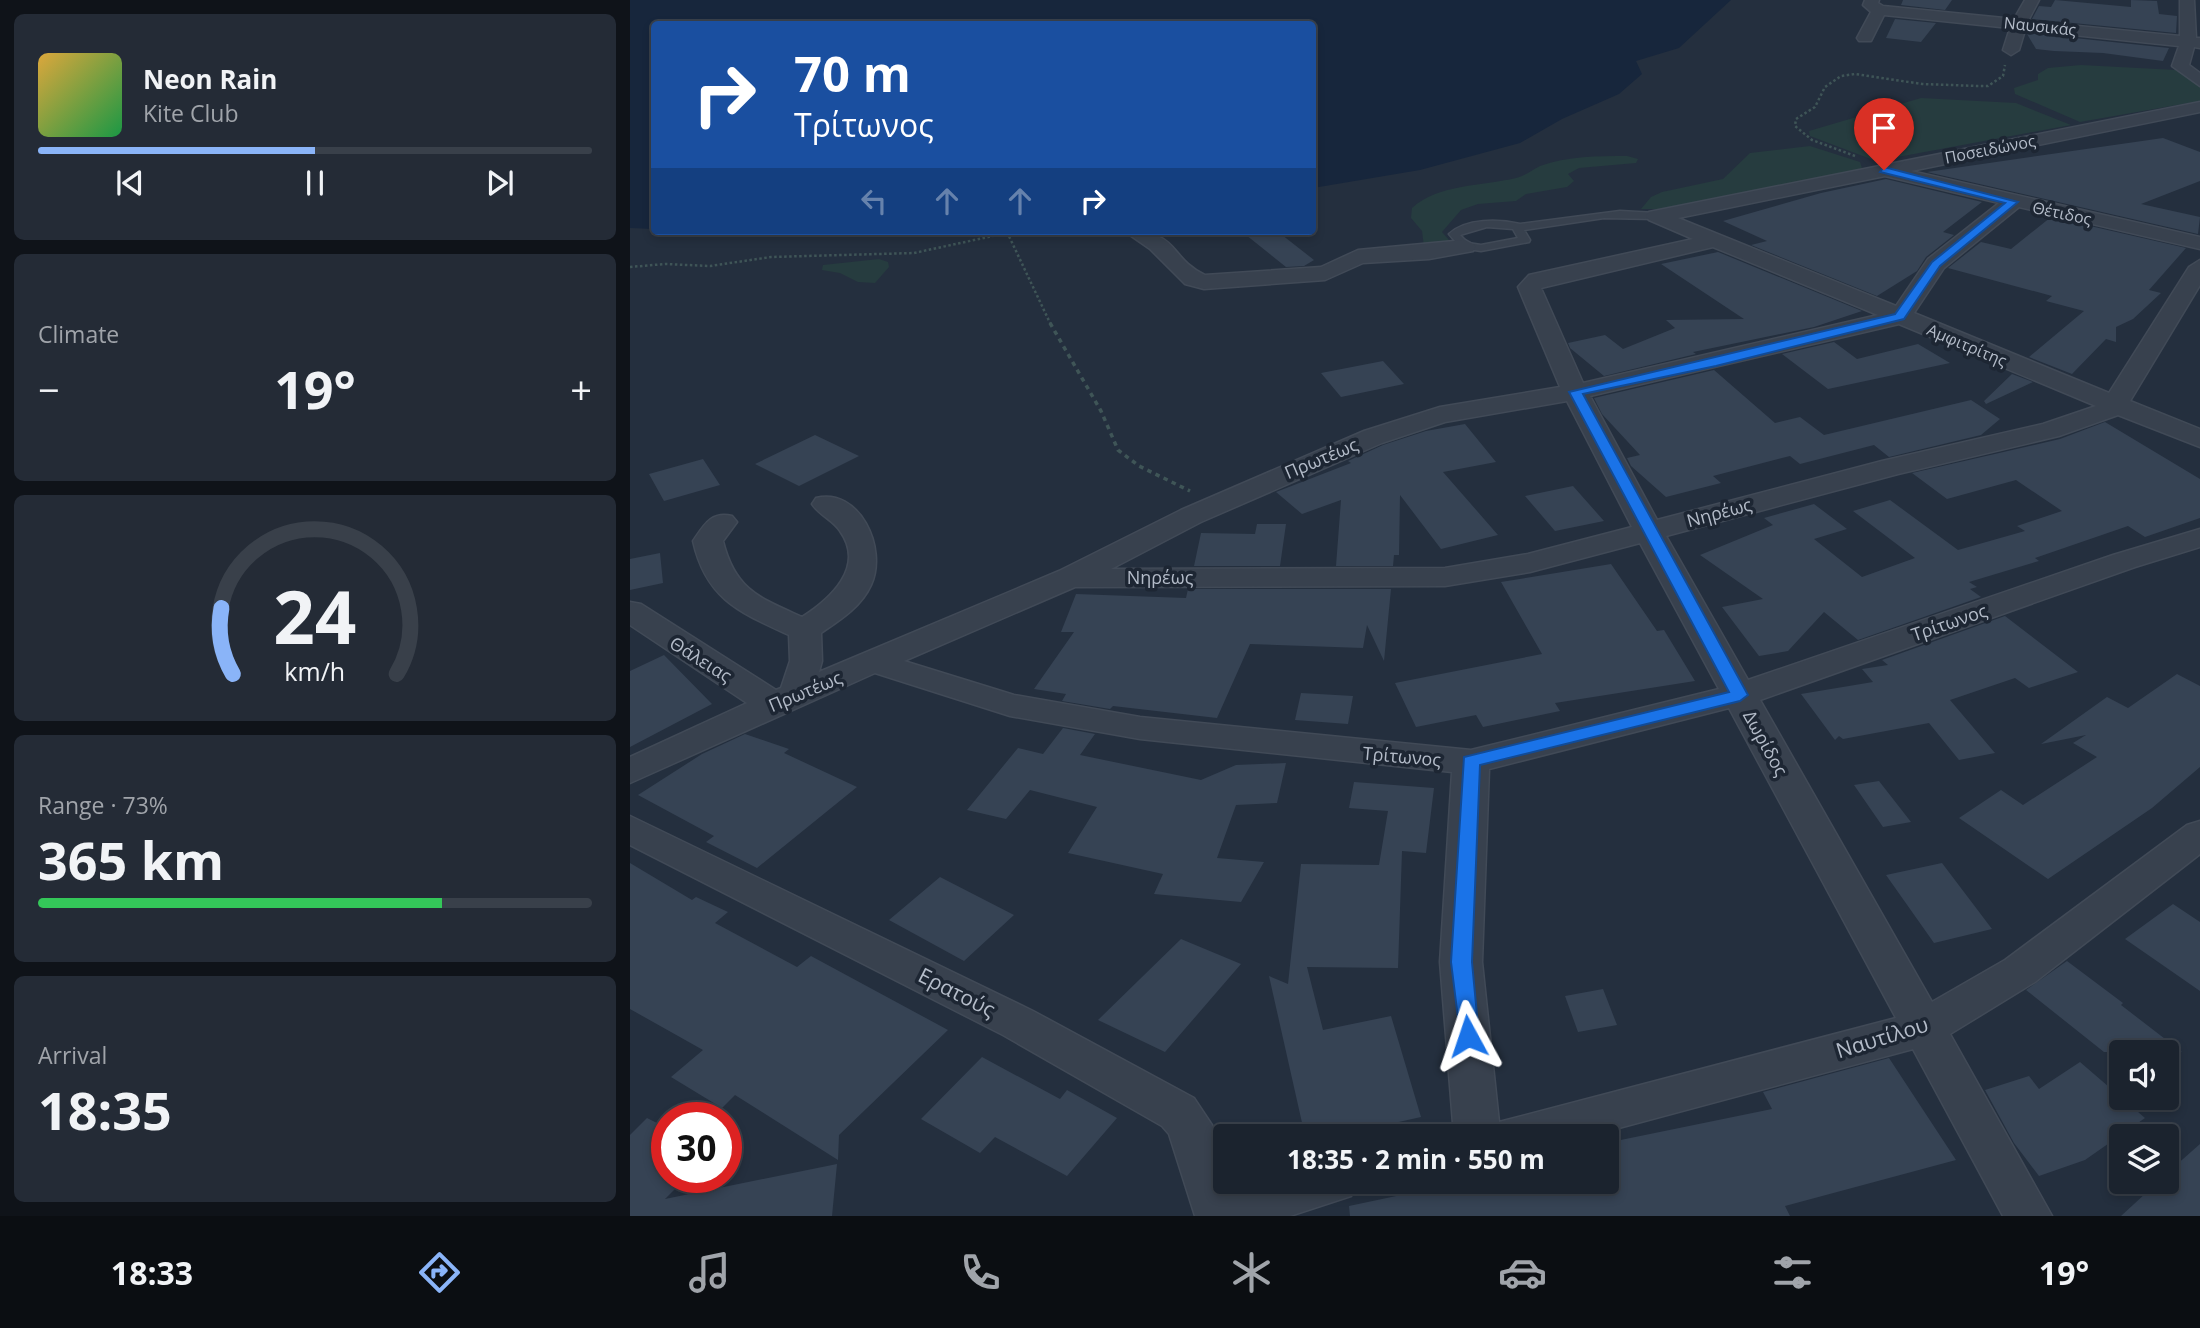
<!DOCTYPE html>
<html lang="en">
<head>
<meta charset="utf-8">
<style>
	:root { --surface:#1b232e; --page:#242b36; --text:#f1f3f6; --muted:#a0a4aa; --line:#39404a; --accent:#8ab4f8 }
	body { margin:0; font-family:"Open Sans",sans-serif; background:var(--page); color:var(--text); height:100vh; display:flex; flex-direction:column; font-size:26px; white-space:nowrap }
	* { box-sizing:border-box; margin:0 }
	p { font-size:23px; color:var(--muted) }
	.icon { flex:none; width:38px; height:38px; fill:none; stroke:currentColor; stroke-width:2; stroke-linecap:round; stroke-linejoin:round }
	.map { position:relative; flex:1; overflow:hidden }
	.drawer { display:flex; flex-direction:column; gap:14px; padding:14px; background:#0f1319; width:630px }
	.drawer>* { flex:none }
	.hud { position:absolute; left:21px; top:21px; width:665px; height:214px; border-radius:7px; box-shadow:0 4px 10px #0003,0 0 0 2px var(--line); background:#1a4fa0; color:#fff; overflow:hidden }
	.tools { position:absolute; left:1479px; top:1040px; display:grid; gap:14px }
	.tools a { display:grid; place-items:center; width:70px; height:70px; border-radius:7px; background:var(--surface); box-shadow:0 4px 10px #0003,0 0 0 2px var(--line); font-size:35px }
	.speed { position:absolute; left:21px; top:1102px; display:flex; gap:14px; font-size:35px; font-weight:700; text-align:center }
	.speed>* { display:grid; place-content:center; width:91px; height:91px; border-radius:50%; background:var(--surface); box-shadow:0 4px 10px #0003,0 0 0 2px var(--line); line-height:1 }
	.speed .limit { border:10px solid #d22; background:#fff; color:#111 }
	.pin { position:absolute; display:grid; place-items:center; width:60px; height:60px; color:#fff; margin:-72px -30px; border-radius:50% 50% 50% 0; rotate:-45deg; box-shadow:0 0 7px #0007 }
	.pin .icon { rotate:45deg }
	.me { position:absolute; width:77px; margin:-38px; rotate:355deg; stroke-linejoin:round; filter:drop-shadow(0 0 5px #0008) }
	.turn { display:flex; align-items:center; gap:24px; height:147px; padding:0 28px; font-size:32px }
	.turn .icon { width:91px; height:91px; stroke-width:2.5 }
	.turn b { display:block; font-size:49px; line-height:60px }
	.lanes { display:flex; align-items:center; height:66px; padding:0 28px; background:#0003; justify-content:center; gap:35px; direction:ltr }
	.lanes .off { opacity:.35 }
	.big { font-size:52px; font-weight:700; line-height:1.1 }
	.drawer .tile { flex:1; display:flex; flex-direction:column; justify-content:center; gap:10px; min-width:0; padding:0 24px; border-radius:10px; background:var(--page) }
	.drawer .dial { align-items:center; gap:0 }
	.dial svg { height:182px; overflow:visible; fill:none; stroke:var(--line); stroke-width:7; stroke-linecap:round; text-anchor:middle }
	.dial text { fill:var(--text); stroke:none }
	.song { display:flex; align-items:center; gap:21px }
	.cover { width:84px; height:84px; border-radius:10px; background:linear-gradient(135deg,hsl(40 70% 55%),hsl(140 70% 35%)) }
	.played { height:7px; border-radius:4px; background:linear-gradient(90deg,var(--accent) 50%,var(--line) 50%) }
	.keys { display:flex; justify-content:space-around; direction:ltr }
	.heat { display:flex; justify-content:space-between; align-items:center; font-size:38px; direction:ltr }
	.charge { height:10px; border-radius:5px; background:linear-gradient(90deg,#34c759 73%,var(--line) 0) }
	.trip { position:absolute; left:583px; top:1124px; width:406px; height:70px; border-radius:7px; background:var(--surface); box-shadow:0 4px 10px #0003,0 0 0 2px var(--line); font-weight:700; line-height:70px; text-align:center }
	.tab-bar { display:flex; height:112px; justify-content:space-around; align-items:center; background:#0b0e12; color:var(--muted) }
	.tab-bar .icon { width:49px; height:49px }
	.tab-bar .active { color:var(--accent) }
	.tab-bar b { font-size:32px; color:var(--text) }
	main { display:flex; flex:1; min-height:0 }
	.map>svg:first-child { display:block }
</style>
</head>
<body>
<main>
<section class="drawer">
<div class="tile">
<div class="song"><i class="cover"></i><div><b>Neon Rain</b><p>Kite Club</p></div></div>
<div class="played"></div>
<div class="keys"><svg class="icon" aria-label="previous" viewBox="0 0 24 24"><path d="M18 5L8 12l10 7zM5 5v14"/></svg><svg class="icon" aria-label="pause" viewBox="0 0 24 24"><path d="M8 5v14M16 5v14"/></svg><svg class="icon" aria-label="next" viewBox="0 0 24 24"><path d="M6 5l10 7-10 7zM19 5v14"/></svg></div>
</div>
<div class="tile"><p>Climate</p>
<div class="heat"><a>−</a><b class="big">19°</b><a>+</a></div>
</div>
<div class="tile dial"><svg viewBox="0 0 100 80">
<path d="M14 69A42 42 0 1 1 86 69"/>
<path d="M14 69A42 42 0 0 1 9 40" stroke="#8ab4f8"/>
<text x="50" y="56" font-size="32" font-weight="700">24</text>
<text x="50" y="72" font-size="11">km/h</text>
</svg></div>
<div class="tile"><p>Range · 73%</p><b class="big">365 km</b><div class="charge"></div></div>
<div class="tile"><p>Arrival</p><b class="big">18:35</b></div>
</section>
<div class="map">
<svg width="1570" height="1216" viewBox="0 0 1570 1216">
	<rect width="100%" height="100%" fill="#242f3e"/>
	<path fill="#263c3f" d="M1451,65l95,5 24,14v17l-120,21 -65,-28 -1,-6 24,-8v-6l10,-6z
		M1291,98l95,5 55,22 -195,36 -66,-25 -1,-5z
		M1180,146l50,16 2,6 -21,7 -169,34h-31l10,-12 11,-5 61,-13 27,-26z
		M997,156l11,3 -2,4 -57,5 -11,6 6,7 -7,6 -41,7 -10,7 -38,3 -17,6 -19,22 7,8 -1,4 -24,3 -2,-16 -11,-13 1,-10c26,-24 71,-22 104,-30 9,-2 16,-8 24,-12 27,-10 59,-10 87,-10z
		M249,259l9,3 1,5 -14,16 -17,-1 -18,-9 -18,-3 1,-5z"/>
	<path fill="#17263c" d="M0,0h1101l-52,48 -43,13 6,13 -23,20 -57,25 -42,24 -100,27 -107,18 -1,-164h-658v205l-24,-1z"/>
	<path fill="#364354" d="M1273,0h49l-7,10 -44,-5z
		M1425,0l76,7v-7l26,1 2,13 18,2 -1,17 -144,-14 7,-13 12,1z
		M1265,19l41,4 -15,19 -35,-4z
		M1397,34v-1l142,15 -6,13 -60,-8 -49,-2 -18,-2z
		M1533,138l37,14v29l-59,23 59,13 -2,17 -271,-62z
		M1256,179l96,23 -39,30 11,3 -28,22 -9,14 -40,25 -126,-51 16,-4 -44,-20 98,-28z
		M1421,217l135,31 -37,42 12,3 -28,26 -17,8v15l-10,-3 -34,35 -43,-17 55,-46 -38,-10 6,-5 -104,-28 33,-26 30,7z
		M611,231h36l37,29 -10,6 -18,1z
		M1088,252l144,59 -48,16 -121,25 3,2 -92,22 -34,-28 -2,-5 37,-8 18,14 52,-21 -9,-8 78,-1 -83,-55z
		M1204,342l23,17 61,-15 32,19 -122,26 -46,-35z
		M753,361l21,23 -63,13 -20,-24z
		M1084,370l61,53 25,-6 24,18 147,-35 29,19 -19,16 -92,22 -15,-12 -74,19 -10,-8 -77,20 8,7 -55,14 -35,-31 -4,-8 13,-3 -38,-41 -8,-16z
		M1382,374l21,8 -47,22 -2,-3z
		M1475,422l95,57v39l-55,19 -17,-11 -93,32 4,3 -70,21 8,5 -7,2 11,8 -123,43 -34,-28 -36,39 -29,5 -37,-49 41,-8 -63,-44 73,-30 -9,-7 50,-14 33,25 -33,10 48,38 53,-19 -62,-47 37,-11 68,50 67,-19 -8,-5 45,-15 -46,-31 -69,19 -35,-26 148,-34z
		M835,424l31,38 -53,10 55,63 -57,14 -41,-54 -1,60h-5l-1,11h-57l5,-66 -39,14 -26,-22 75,-29 -3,-2 35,-16 43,-14z
		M185,435l44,21 -60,30 -44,-22z
		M73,459l17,26 -56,16 -15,-27z
		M943,486l31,35 -49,10 -30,-35z
		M627,524h29l-6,42h-86l7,-33 54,1z
		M30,553l3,30 -33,7v-31z
		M981,564l46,67 7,-1 31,51 -140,22 5,8 -77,16 -7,-12 -60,12 -21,-44 147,-29 -41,-72z
		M558,589h203l-7,72 -17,-36 -4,23 -113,-4 -33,74 -104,-12 -3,3 -48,-8 4,-7 -32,-5 40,-57h-13l15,-38 110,4z
		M1375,616l73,56 -49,16 -14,-10 -65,22 45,53 -36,7 -30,-37 -86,16 -4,-3 -4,4 -34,-46 72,-12 -11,-13 26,-4 -6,-5z
		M34,655l48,49 -82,43v-76z
		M1547,674l23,12v81l-48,41 -104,71 -89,-61 42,-28 22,15 74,-48 -24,-14 13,-8 -45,9 66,-47 21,11z
		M671,693l52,3 -5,28 -53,-4z
		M433,728l32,6 -15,21 121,25 35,-15 50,-2 -9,40 -41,2 -19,53 47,4 -23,40 -87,-8 9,-20 -95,-21 29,-46 -67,-17 -24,29 -39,-9 51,-62 25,6z
		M115,734l44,15 -5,4 73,34 -100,81 -51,-26 8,-6 -76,-41 64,-41z
		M1249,781l32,41 -28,5 -29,-42z
		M724,782l80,6 -8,65 -24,-2 -4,117 -91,-1 16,63 68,-14 30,101 -85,19h-31l-36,-160 19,8 13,-120 78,1 9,-54 -39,-3z
		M0,863l62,37 4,-3 32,15 -13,11 82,44 14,-11 137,74 -109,105 -1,25 -103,-65 -13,13 -51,-31 32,-27 -73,-41z
		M1312,863l50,66 -58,14 -48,-68z
		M310,877l74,38 -50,46 -75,-41z
		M1543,904l27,18v69l-75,-52z
		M551,939l60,25 -76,88 -67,-32z
		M1437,961l56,42 -2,2 61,47h-78l-78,-62z
		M973,989l14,36 -39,7 -13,-36z
		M352,1057l78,42 7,-9 50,28 -50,58 -72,-39 -15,16 -59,-34z
		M1259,1058l67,102 -171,46 5,10h-440l-1,-10 52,-11 -4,-14h209v-38l166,-34 -9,-17z
		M1450,1062l65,56 -60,42 -46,16 -25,-33 -29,-53 44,-14 10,13z
		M17,1118l20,10v50h19l-21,21 172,-35 -5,52h-202v-81z
		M1570,1144v72h-79l38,-35h7v-7z"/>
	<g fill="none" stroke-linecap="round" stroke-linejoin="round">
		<g stroke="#414a57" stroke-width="3">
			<path id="service" d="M990,211l36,2 5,3 -5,3 -52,-1 -80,12 6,10 -1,2 -48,9 -20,-3 -12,-14c17,-16 50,-15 71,-10zM857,227l26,2 5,9 -37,7 -13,-2 -8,-8z"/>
		</g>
		<g stroke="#414a57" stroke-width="3">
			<path id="minor" d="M1235,0h14l-1,3 5,3 131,13 11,-19h14l-11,21 152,15v-36h14l2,38h4v10l-6,-1 -5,18 11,8v13l-28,-20 7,-20 -154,-16 -6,20 -8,5 -8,-5 7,-22 -126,-13 -13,26h-12l-2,-3 14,-26 -8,-7z
				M1570,102v10l-289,59 289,66v12l-181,-42 -75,61 -30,45 195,80 80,-126 11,-7v25l-70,116 70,28v18l-82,-32 -59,21 -161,38 -232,62 82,144 365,-125 87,-26v18l-65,20 -375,133 172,302 73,-42 182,-135 13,-4v33l-165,128 -85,52 102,182h-49l-90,-167 -324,87h-135l-14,-174 12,-190 -312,-33 -130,-23 -135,-43 -245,110v-26l117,-54 -117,-78v-23l11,2 135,86 5,-2 9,-27 -1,-26c-50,-23 -83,-36 -96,-94 11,-16 18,-30 39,-25l5,6 -14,19c12,49 37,57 79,76 28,-18 64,-50 38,-86 -7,-11 -21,-16 -28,-27l4,-6c43,-11 72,50 55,87 -10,22 -31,35 -50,48l1,28 -3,11 240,-101 122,-61 183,-79 76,-24 120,-20 -42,-100 11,-12 164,-36 -44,-19 -3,-4 3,-4zM1255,176l114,27 -71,56 -32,47 -218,-88zM1083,247l165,68 -295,68 -42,-95zM1269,324l197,82 -53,18 -161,37 -225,59 -67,-124zM937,401l65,126 -104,27 -83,14 -334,1 90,-47 181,-79 63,-21zM1010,543l79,146 -248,61 -331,-33 -126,-22 -110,-34 171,-74 370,-1 85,-14zM1099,708l167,310 -397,104 -17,-160 7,-193z
				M494,231c58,0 43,26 81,44l116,-8 37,-17 107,-10 11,6 -3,5 -44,8 -66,4 -38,17 -121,9 -19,-5 -35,-35z
				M0,816l403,195 161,87 18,27 13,38v18h6l3,9 31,-9h93l-7,15 -61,20h-95l-26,-82 -7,-8 -159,-91 -373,-190z"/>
		</g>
		<path stroke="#3f5557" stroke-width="2.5" stroke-dasharray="2.5 2.5" stroke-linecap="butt" d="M1225,156l-43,-16 -17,-14 1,-7 19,-12 10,-20 16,-11 14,-2 67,10 56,2h10l15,-10 2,-11
			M377,232l44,93
			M0,267l35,-3 45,2 61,-9 143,-4 102,-22"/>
		<path stroke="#3f5557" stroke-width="3.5" stroke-dasharray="4.5 4.5" stroke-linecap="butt" d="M420,323l51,88 17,39 21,16 51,25"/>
		<use href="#service" fill="#38414e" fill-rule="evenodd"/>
		<use href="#minor" fill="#38414e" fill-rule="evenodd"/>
	</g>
	<path fill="#1a73e8" stroke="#114b97" stroke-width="2" d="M1254,167l134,35 -78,64 -36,53 -188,47 -133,28 165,301 -8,6 -260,64 -8,197 7,74 -3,6 -8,3 -7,-3 -10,-80 13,-205 265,-65 -160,-300 326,-78 37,-52 73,-59 -125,-31z"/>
	<g text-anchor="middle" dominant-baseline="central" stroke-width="7" stroke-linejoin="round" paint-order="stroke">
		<g font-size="16" fill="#b4bcc9" stroke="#1d2633">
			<text transform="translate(1410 26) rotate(6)">Ναυσικάς</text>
			<text transform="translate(1360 149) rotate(-11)">Ποσειδώνος</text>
			<text transform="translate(1432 213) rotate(12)">Θέτιδος</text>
			<text transform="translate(1337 345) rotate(23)">Αμφιτρίτης</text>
		</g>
		<g font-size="18" fill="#b4bcc9" stroke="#1d2633">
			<text transform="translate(691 458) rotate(-23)">Πρωτέως</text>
			<text transform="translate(1089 512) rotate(-15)">Νηρέως</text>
			<text x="530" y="577">Νηρέως</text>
			<text transform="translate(1319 622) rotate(-19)">Τρίτωνος</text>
			<text transform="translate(71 659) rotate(32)">Θάλειας</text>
			<text transform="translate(175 691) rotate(-23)">Πρωτέως</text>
			<text transform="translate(1136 743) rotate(61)">Δωρίδος</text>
			<text transform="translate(772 756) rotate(5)">Τρίτωνος</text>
		</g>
		<g font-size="21" fill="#b4bcc9" stroke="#1d2633">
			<text transform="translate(327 992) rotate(27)">Ερατούς</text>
			<text transform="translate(1252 1037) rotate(-17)">Ναυτίλου</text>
		</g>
	</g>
</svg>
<div class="tools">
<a><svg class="icon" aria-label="sound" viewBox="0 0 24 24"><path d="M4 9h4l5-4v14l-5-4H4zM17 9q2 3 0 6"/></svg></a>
<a><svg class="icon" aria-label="layers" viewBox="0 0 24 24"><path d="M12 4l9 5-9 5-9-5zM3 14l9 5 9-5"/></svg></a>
</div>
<div class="speed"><div class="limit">30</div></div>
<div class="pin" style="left:1254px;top:170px;background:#d93025"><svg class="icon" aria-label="arrive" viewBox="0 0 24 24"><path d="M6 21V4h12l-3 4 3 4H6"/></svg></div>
<svg class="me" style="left:838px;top:1036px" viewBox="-20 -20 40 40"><path d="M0-17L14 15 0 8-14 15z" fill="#1a73e8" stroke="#fff" stroke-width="4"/></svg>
<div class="trip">18:35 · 2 min · 550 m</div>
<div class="hud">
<div class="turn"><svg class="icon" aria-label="right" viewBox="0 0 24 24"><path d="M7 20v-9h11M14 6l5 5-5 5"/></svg><div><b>70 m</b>Τρίτωνος</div></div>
<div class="lanes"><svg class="icon off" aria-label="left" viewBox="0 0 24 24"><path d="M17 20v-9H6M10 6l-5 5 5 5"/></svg><svg class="icon off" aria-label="ahead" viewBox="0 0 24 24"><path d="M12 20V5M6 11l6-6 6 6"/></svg><svg class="icon off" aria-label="ahead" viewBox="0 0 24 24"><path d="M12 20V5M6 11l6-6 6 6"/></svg><svg class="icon" aria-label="right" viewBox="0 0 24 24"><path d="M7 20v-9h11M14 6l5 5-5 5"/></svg></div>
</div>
</div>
</main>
<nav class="tab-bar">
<b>18:33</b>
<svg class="icon active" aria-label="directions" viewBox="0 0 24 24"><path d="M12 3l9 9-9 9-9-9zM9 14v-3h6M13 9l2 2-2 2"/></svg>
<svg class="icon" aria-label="music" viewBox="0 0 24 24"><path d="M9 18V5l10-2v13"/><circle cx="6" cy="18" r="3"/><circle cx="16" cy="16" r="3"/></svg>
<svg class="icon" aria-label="phone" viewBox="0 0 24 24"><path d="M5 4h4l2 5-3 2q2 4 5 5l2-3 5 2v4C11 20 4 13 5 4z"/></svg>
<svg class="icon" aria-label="climate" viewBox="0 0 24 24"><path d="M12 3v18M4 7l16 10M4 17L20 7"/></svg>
<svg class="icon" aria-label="car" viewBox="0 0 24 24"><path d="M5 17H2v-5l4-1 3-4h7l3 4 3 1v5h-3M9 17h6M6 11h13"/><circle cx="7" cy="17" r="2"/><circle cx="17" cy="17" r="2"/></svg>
<svg class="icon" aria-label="filters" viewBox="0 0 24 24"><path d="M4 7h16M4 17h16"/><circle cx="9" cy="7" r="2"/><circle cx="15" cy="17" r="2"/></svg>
<b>19°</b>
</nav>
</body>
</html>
